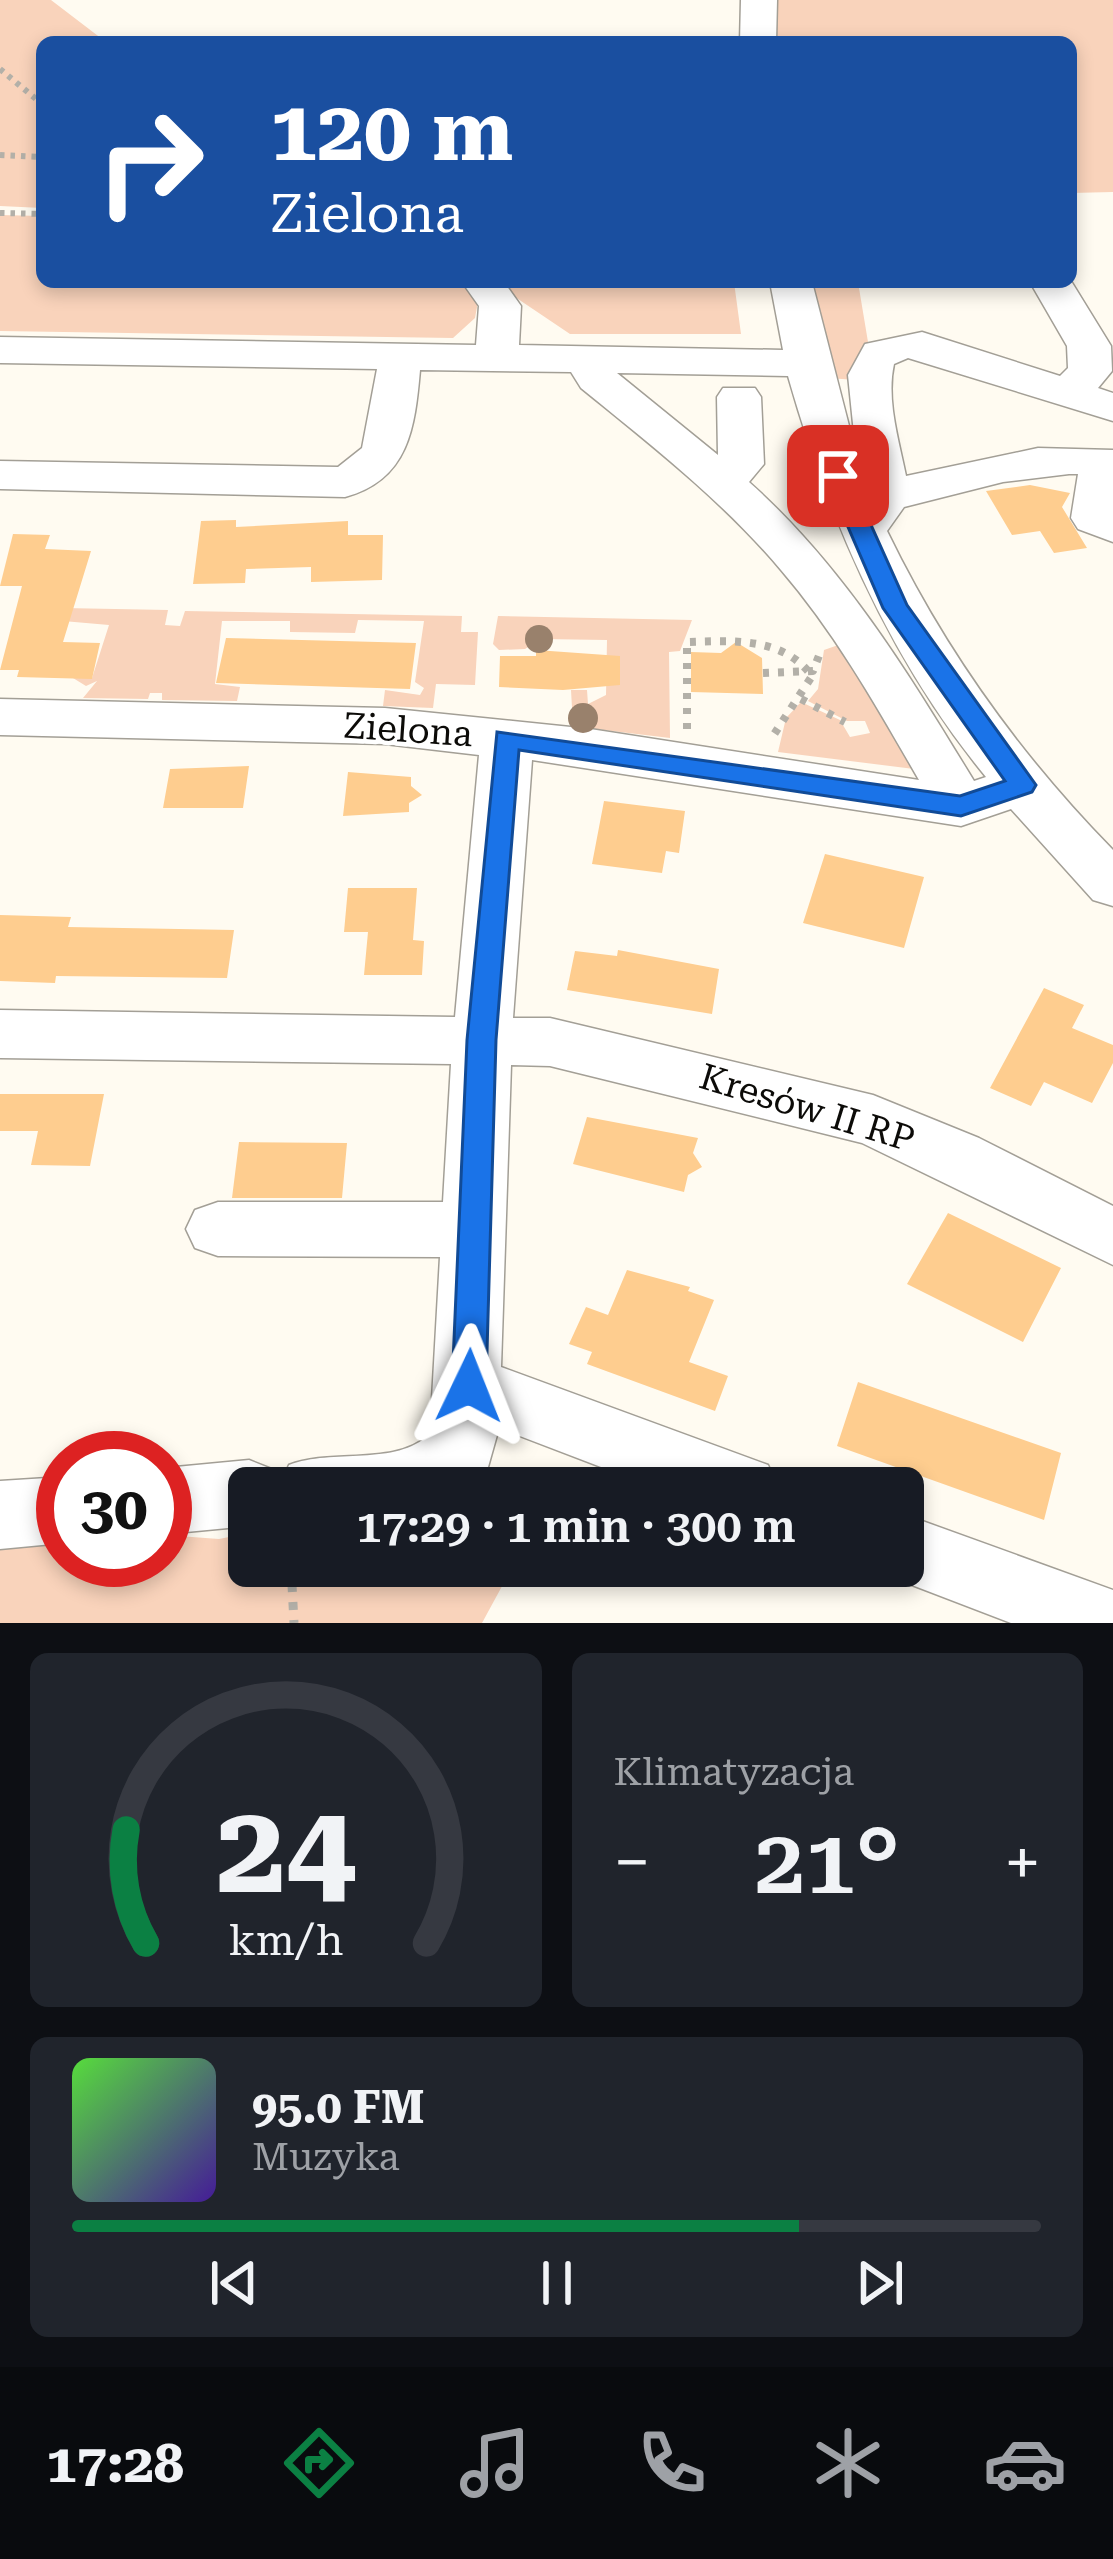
<!DOCTYPE html>
<html lang="pl">
<head>
<meta charset="utf-8">
<style>
	:root { --surface:#171b24; --page:#20242c; --text:#f1f3f6; --muted:#9ea1a6; --line:#363941; --accent:#0b8043 }
	body { margin:0; font-family:"Roboto Serif",serif; background:var(--page); color:var(--text); height:100vh; display:flex; flex-direction:column; font-size:45px; white-space:nowrap }
	* { box-sizing:border-box; margin:0 }
	p { font-size:39px; color:var(--muted) }
	.icon { flex:none; width:66px; height:66px; fill:none; stroke:currentColor; stroke-width:2; stroke-linecap:round; stroke-linejoin:round }
	.map { position:relative; height:1623px; overflow:hidden }
	.drawer { display:flex; flex-direction:column; gap:30px; padding:30px; background:#0d0f14; flex:1 }
	.drawer>* { flex:none }
	.guide { position:absolute; left:36px; top:36px; width:1041px; height:252px; border-radius:18px; box-shadow:0 6px 18px #0003; background:#1a4fa0; color:#fff; overflow:hidden }
	.speed { position:absolute; left:36px; top:1431px; display:flex; gap:24px; font-size:60px; font-weight:700; text-align:center }
	.speed>* { display:grid; place-content:center; width:156px; height:156px; border-radius:50%; background:var(--surface); box-shadow:0 6px 18px #0003; line-height:1 }
	.speed .limit { border:18px solid #d22; background:#fff; color:#111 }
	.pin { position:absolute; display:grid; place-items:center; width:102px; height:102px; color:#fff; margin:-51px; border-radius:24px; box-shadow:0 6px 18px #0006 }
	.me { position:absolute; width:132px; margin:-66px; rotate:2deg; stroke-linejoin:round; filter:drop-shadow(0 0 9px #0008) }
	.turn { display:flex; align-items:center; gap:42px; height:252px; padding:0 36px; font-size:54px }
	.turn .icon { width:156px; height:156px; stroke-width:2.5 }
	.turn b { display:block; font-size:84px; line-height:102px }
	.big { font-size:90px; font-weight:600; line-height:1.1 }
	.drawer .widget { flex:1; display:flex; flex-direction:column; justify-content:center; gap:18px; min-width:0; padding:0 42px; border-radius:18px; background:var(--page) }
	.drawer .dial { align-items:center; gap:0 }
	.dial svg { height:312px; overflow:visible; fill:none; stroke:var(--line); stroke-width:7; stroke-linecap:round; text-anchor:middle }
	.dial text { fill:var(--text); stroke:none }
	.song { display:flex; align-items:center; gap:36px }
	.cover { width:144px; height:144px; border-radius:18px; background:linear-gradient(135deg,hsl(110 70% 55%),hsl(260 70% 35%)) }
	.played { height:12px; border-radius:6px; background:linear-gradient(90deg,var(--accent) 75%,var(--line) 75%) }
	.keys { display:flex; justify-content:space-around; direction:ltr }
	.heat { display:flex; justify-content:space-between; align-items:center; font-size:66px; direction:ltr }
	.drawer .tiles { flex:1; display:grid; gap:30px; grid-template-columns:1fr 1fr }
	.widget:last-child { grid-column:span 2 }
	.trip { position:absolute; left:228px; top:1467px; width:696px; height:120px; border-radius:18px; background:var(--surface); box-shadow:0 6px 18px #0003; font-weight:600; line-height:120px; text-align:center }
	.dock { display:flex; height:192px; justify-content:space-around; align-items:center; background:#090b0e; color:var(--muted) }
	.dock .icon { width:84px; height:84px }
	.dock .active { color:var(--accent) }
	.dock b { font-size:54px; color:var(--text) }
	.map>svg:first-child { display:block }
</style>
</head>
<body>
<div class="map">
<svg width="1113" height="1623" viewBox="0 0 1113 1623">
	<rect width="100%" height="100%" fill="#fffbf1"/>
	<path fill="#f9d3bb" d="M0,0h51l55,42h-64v166l-42,-2z
		M775,0h338v192l-42,1v-151h-297z
		M0,215l42,1v66h426l11,14 -4,22 -22,20 -453,-7z
		M493,282h241l7,52h-171z
		M809,282h49l11,66 -13,32 -28,-2z
		M63,608l105,2 -3,15 15,1 5,-15 277,5 -1,16h17l-3,53 -39,-1 -3,24 -50,-2 2,-16 35,5 4,-7 -9,-6 9,-61 -66,-1 -3,13 -65,-1v-11h-68l-7,63 25,3 -3,14 -75,-1v-7h-12l-2,6 -65,-1 14,-17 -11,5 -13,-8h19l17,-53 -46,-4z
		M498,616l194,4 -12,31 -11,1 1,86 -83,-10 -15,-20 -1,-18h16l1,14 18,-9 1,-55 -66,-1 -16,10 -26,1 -6,-6z
		M847,642l91,130 -160,-20 8,-34 15,-16 39,18 10,17 20,-4 -5,-12h-18l-39,-20 10,-12 6,-39z
		M63,1528v32h102v-25l54,4 30,-6v33h264l-31,57h-482v-89z"/>
	<path fill="#fecd8f" d="M1030,485l40,8 -8,14 25,41 -33,5 -14,-22 -28,4 -26,-44z
		M236,520v7l112,-6v14h35l-1,45 -71,2v-15l-65,2 -1,14 -52,1 8,-63z
		M13,534l37,1 -5,14 46,2 -28,91 37,1 -8,36 -75,-2 2,-7h-19l22,-84h-22z
		M226,638l190,5 -6,46 -194,-6z
		M736,642l26,16 1,36 -72,-2v-40l30,1z
		M536,650l84,6v29l-57,5 -64,-3 1,-31h36z
		M249,766l-6,42h-80l7,-39z
		M348,772l63,5v9l11,9 -13,8v9l-66,4z
		M604,801l81,10 -6,42 -13,-2 -4,22 -70,-9z
		M825,854l99,23 -20,71 -101,-25z
		M348,888h69l-4,52 11,1 -2,34h-58l4,-43h-24z
		M0,915l71,2 -3,10 166,3 -7,48 -171,-2 -1,7 -55,-2z
		M618,950l101,19 -7,45 -145,-24 8,-39 42,5z
		M1044,988l40,17 -12,23 41,17v18l-21,40 -48,-21 -13,24 -41,-18z
		M0,1094h104l-14,72 -59,-1 7,-34h-38z
		M587,1117l111,21 -5,15 9,14 -14,8 -4,17 -111,-28z
		M239,1142l108,1 -5,55h-110z
		M948,1213l113,55 -38,74 -116,-58z
		M627,1270l63,17 -2,4 26,9 -25,62 39,14 -13,35 -128,-47 5,-12 -23,-8 17,-37 22,8z
		M858,1382l203,71 -17,67 -207,-74z"/>
	<g fill="none" stroke-linecap="round" stroke-linejoin="round">
		<g stroke="#a39f96" stroke-width="3">
			<path id="minor" d="M741,0h36l-1,42h-36z
				M1071,281l40,65 1,25 -14,17 15,5v28l-205,-63 -14,6c-8,36 5,77 12,112l132,-28 75,2v92l-35,-13 -7,-11 7,-44h-9l-66,8 -99,25 -17,24c58,120 133,224 226,319v56l-20,-6 -82,-91 -50,17 -429,-66 -19,258h37l323,77 106,43 134,68v59l-251,-122 -312,-77 -39,-1 -10,302 267,98 10,23h-122l-157,-60 -11,39 -18,21h-221v38l-84,8v-66l84,-8 25,10 6,15 9,-20c44,-17 106,2 141,-31l10,-177 -222,-1 -23,-8 -9,-19 9,-19 23,-8h225l8,-138 -451,-6v-48l455,7 24,-262 -94,-11 -385,-9v-36l385,9 205,21 329,51c-42,-73 -83,-146 -138,-210 -58,-69 -130,-125 -200,-182l-10,-16 -151,-2c-5,57 -11,110 -75,127l-345,-8v-28l338,6 24,-19 15,-79 -377,-6v-26l476,8 3,-39 -17,-24h42l17,24 -2,39 264,5 -13,-68h42l44,171 -8,-78 17,-31 57,-12 138,44 8,-8 -1,-22 -37,-64zM617,373l171,3c41,144 102,284 198,401l-12,4c-66,-108 -130,-214 -225,-299l15,-18 -3,-67 -6,-9h-32l-6,9 1,58z
				M63,1477v66l-63,6v-68z
				M903,1514l210,76v33h-102l-133,-51 -3,-6h28z"/>
		</g>
		<path stroke="#b3b0a8" stroke-width="6" stroke-dasharray="4.5 6" stroke-linecap="butt" d="M0,69l42,35
			M0,155l42,2
			M0,213l42,1"/>
		<path stroke="#b3b0a8" stroke-width="8" stroke-dasharray="6 9" stroke-linecap="butt" d="M763,673l50,-2 7,-18
			M801,699l44,23
			M687,729v-87c45,-1 95,-6 125,34l-41,63"/>
		<path stroke="#b3b0a8" stroke-width="9" stroke-dasharray="8 10" stroke-linecap="butt" d="M291,1566l3,57"/>
		<use href="#minor" fill="#fff" fill-rule="evenodd"/>
	</g>
	<g fill="#99816c">
		<circle cx="539" cy="639" r="14"/>
		<circle cx="583" cy="718" r="15"/>
	</g>
	<path fill="#1a73e8" stroke="#114b97" stroke-width="3" d="M838,469l11,7 58,129 129,180 -4,7 -71,24 -442,-66 -23,290 -10,346 -5,11 -12,5 -12,-5 -5,-11 15,-346 30,-308 463,64 45,-15 -122,-173 -57,-132z"/>
	<g text-anchor="middle" dominant-baseline="central" stroke-width="9" stroke-linejoin="round" paint-order="stroke">
		<g font-size="36" fill="#0c0b08" stroke="#fff">
			<text transform="translate(408 730) rotate(4)">Zielona</text>
			<text transform="translate(807 1108) rotate(17)">Kresów II RP</text>
		</g>
	</g>
</svg>
<div class="speed"><div class="limit">30</div></div>
<div class="pin" style="left:838px;top:476px;background:#d93025"><svg class="icon" aria-label="arrive" viewBox="0 0 24 24"><path d="M6 21V4h12l-3 4 3 4H6"/></svg></div>
<svg class="me" style="left:469px;top:1386px" viewBox="-20 -20 40 40"><path d="M0-17L14 15 0 8-14 15z" fill="#1a73e8" stroke="#fff" stroke-width="4"/></svg>
<div class="trip">17:29 · 1 min · 300 m</div>
<div class="guide">
<div class="turn"><svg class="icon" aria-label="right" viewBox="0 0 24 24"><path d="M7 20v-9h11M14 6l5 5-5 5"/></svg><div><b>120 m</b>Zielona</div></div>
</div>
</div>
<section class="drawer">
<div class="tiles">
<div class="widget dial"><svg viewBox="0 0 100 80">
<path d="M14 69A42 42 0 1 1 86 69"/>
<path d="M14 69A42 42 0 0 1 9 40" stroke="#0b8043"/>
<text x="50" y="56" font-size="32" font-weight="700">24</text>
<text x="50" y="72" font-size="11">km/h</text>
</svg></div>
<div class="widget"><p>Klimatyzacja</p>
<div class="heat"><a>−</a><b class="big">21°</b><a>+</a></div>
</div>
<div class="widget">
<div class="song"><i class="cover"></i><div><b>95.0 FM</b><p>Muzyka</p></div></div>
<div class="played"></div>
<div class="keys"><svg class="icon" aria-label="previous" viewBox="0 0 24 24"><path d="M18 5L8 12l10 7zM5 5v14"/></svg><svg class="icon" aria-label="pause" viewBox="0 0 24 24"><path d="M8 5v14M16 5v14"/></svg><svg class="icon" aria-label="next" viewBox="0 0 24 24"><path d="M6 5l10 7-10 7zM19 5v14"/></svg></div>
</div>
</div>
</section>
<nav class="dock">
<b>17:28</b>
<svg class="icon active" aria-label="directions" viewBox="0 0 24 24"><path d="M12 3l9 9-9 9-9-9zM9 14v-3h6M13 9l2 2-2 2"/></svg>
<svg class="icon" aria-label="music" viewBox="0 0 24 24"><path d="M9 18V5l10-2v13"/><circle cx="6" cy="18" r="3"/><circle cx="16" cy="16" r="3"/></svg>
<svg class="icon" aria-label="phone" viewBox="0 0 24 24"><path d="M5 4h4l2 5-3 2q2 4 5 5l2-3 5 2v4C11 20 4 13 5 4z"/></svg>
<svg class="icon" aria-label="climate" viewBox="0 0 24 24"><path d="M12 3v18M4 7l16 10M4 17L20 7"/></svg>
<svg class="icon" aria-label="car" viewBox="0 0 24 24"><path d="M5 17H2v-5l4-1 3-4h7l3 4 3 1v5h-3M9 17h6M6 11h13"/><circle cx="7" cy="17" r="2"/><circle cx="17" cy="17" r="2"/></svg>
</nav>
</body>
</html>
